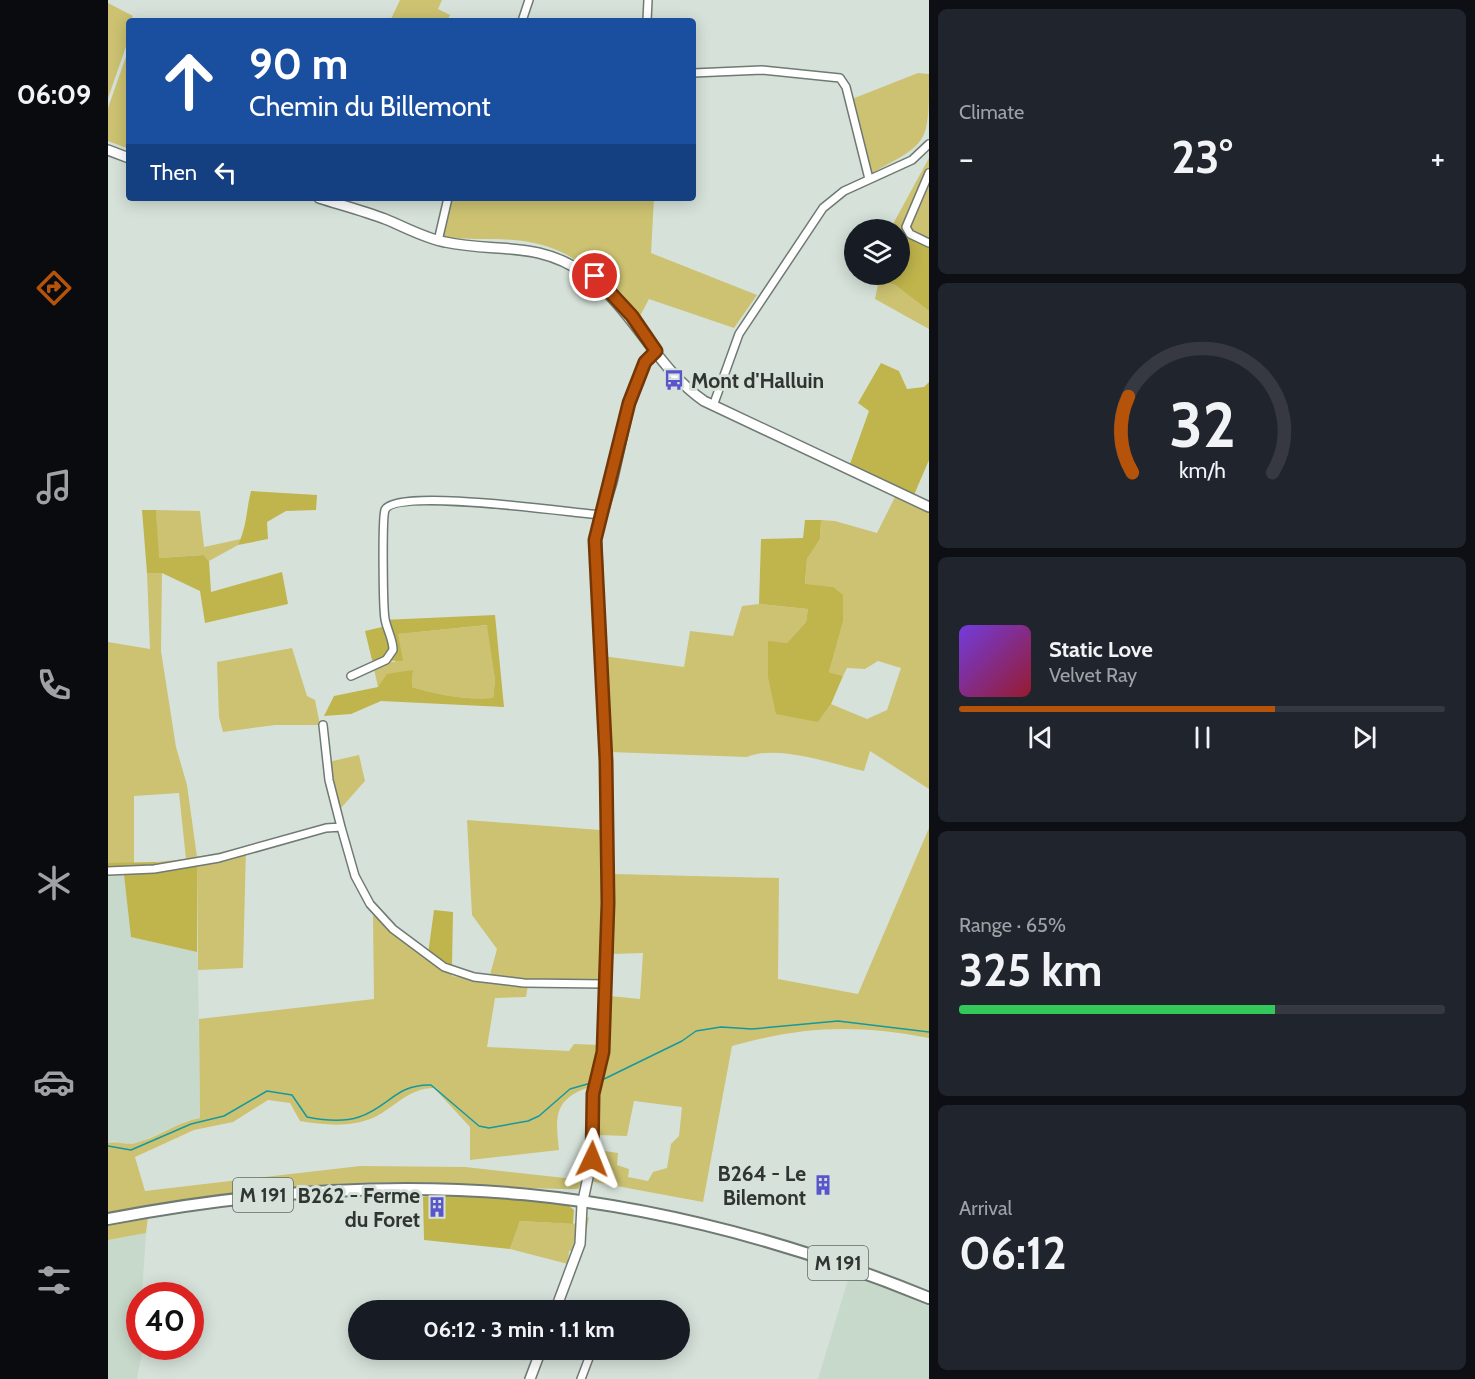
<!DOCTYPE html>
<html lang="en">
<head>
<meta charset="utf-8">
<style>
	:root { --surface:#171b24; --page:#20242c; --text:#f1f3f6; --muted:#9ea1a6; --line:#363941; --accent:#b45309 }
	body { margin:0; font-family:Cabin,sans-serif; background:var(--page); color:var(--text); height:100vh; display:flex; flex-direction:column; font-size:22px; white-space:nowrap }
	* { box-sizing:border-box; margin:0 }
	p { font-size:20px; color:var(--muted) }
	.icon { flex:none; width:33px; height:33px; fill:none; stroke:currentColor; stroke-width:2; stroke-linecap:round; stroke-linejoin:round }
	.map { position:relative; flex:1; overflow:hidden }
	.drawer { display:flex; flex-direction:column; gap:9px; padding:9px; background:#0d0f14; width:546px }
	.drawer>* { flex:none }
	.top-card { position:absolute; left:18px; top:18px; width:570px; height:183px; border-radius:6px; box-shadow:0 3px 15px #0003; background:#1a4fa0; color:#fff; overflow:hidden }
	.controls { position:absolute; left:736px; top:219px; display:grid; gap:12px }
	.controls a { display:grid; place-items:center; width:66px; height:66px; border-radius:50%; background:var(--surface); box-shadow:0 3px 15px #0003; font-size:30px }
	.speed { position:absolute; left:18px; top:1282px; display:flex; gap:12px; font-size:30px; font-weight:700; text-align:center }
	.speed>* { display:grid; place-content:center; width:78px; height:78px; border-radius:50%; background:var(--surface); box-shadow:0 3px 15px #0003; line-height:1 }
	.speed .limit { border:9px solid #d22; background:#fff; color:#111 }
	.pin { position:absolute; display:grid; place-items:center; width:51px; height:51px; color:#fff; margin:-26px; border:3px solid #fff; border-radius:50%; box-shadow:0 2px 6px #0007 }
	.me { position:absolute; width:66px; margin:-33px; rotate:2deg; stroke-linejoin:round; filter:drop-shadow(0 0 4px #0008) }
	.turn { display:flex; align-items:center; gap:21px; height:126px; padding:0 24px; font-size:27px }
	.turn .icon { width:78px; height:78px; stroke-width:2.5 }
	.turn b { display:block; font-size:42px; line-height:51px }
	.then { display:flex; align-items:center; height:57px; padding:0 24px; background:#0003; gap:12px; font-size:22px }
	.big { font-size:45px; font-weight:800; line-height:1.1 }
	.drawer .tile { flex:1; display:flex; flex-direction:column; justify-content:center; gap:9px; min-width:0; padding:0 21px; border-radius:9px; background:var(--page) }
	.drawer .dial { align-items:center; gap:0 }
	.dial svg { height:156px; overflow:visible; fill:none; stroke:var(--line); stroke-width:7; stroke-linecap:round; text-anchor:middle }
	.dial text { fill:var(--text); stroke:none }
	.song { display:flex; align-items:center; gap:18px }
	.cover { width:72px; height:72px; border-radius:9px; background:linear-gradient(135deg,hsl(260 70% 55%),hsl(350 70% 35%)) }
	.played { height:6px; border-radius:3px; background:linear-gradient(90deg,var(--accent) 65%,var(--line) 65%) }
	.keys { display:flex; justify-content:space-around; direction:ltr }
	.heat { display:flex; justify-content:space-between; align-items:center; font-size:33px; direction:ltr }
	.charge { height:9px; border-radius:4px; background:linear-gradient(90deg,#34c759 65%,var(--line) 0) }
	.trip { position:absolute; left:240px; top:1300px; width:342px; height:60px; border-radius:30px; background:var(--surface); box-shadow:0 3px 15px #0003; font-weight:800; line-height:60px; text-align:center }
	main { display:flex; flex:1; min-height:0 }
	.tab-bar { display:flex; flex-direction:column; width:108px; justify-content:space-around; align-items:center; background:#090b0e; color:var(--muted) }
	.tab-bar .icon { width:42px; height:42px }
	.tab-bar .selected { color:var(--accent) }
	.tab-bar b { font-size:27px; color:var(--text) }
	.map>svg:first-child { display:block }
</style>
</head>
<body>
<main>
<nav class="tab-bar">
<b>06:09</b>
<svg class="icon selected" aria-label="directions" viewBox="0 0 24 24"><path d="M12 3l9 9-9 9-9-9zM9 14v-3h6M13 9l2 2-2 2"/></svg>
<svg class="icon" aria-label="music" viewBox="0 0 24 24"><path d="M9 18V5l10-2v13"/><circle cx="6" cy="18" r="3"/><circle cx="16" cy="16" r="3"/></svg>
<svg class="icon" aria-label="phone" viewBox="0 0 24 24"><path d="M5 4h4l2 5-3 2q2 4 5 5l2-3 5 2v4C11 20 4 13 5 4z"/></svg>
<svg class="icon" aria-label="climate" viewBox="0 0 24 24"><path d="M12 3v18M4 7l16 10M4 17L20 7"/></svg>
<svg class="icon" aria-label="car" viewBox="0 0 24 24"><path d="M5 17H2v-5l4-1 3-4h7l3 4 3 1v5h-3M9 17h6M6 11h13"/><circle cx="7" cy="17" r="2"/><circle cx="17" cy="17" r="2"/></svg>
<svg class="icon" aria-label="filters" viewBox="0 0 24 24"><path d="M4 7h16M4 17h16"/><circle cx="9" cy="7" r="2"/><circle cx="15" cy="17" r="2"/></svg>
</nav>
<div class="map">
<svg width="821" height="1379" viewBox="0 0 821 1379">
	<rect width="100%" height="100%" fill="#d6e2d9"/>
	<path fill="#c7d9cb" d="M0,875h16l8,62 65,15 1,18 2,148 -14,3 -48,22 -10,1 -14,-3 -6,2z
		M38,1233l-4,63h-2v51h3l-6,32h-29v-139z
		M742,1273l79,33v73h-111z"/>
	<path fill="#ccc271" fill-rule="evenodd" d="M292,0h42l-4,9 12,6 -3,6h-57z
		M0,3l25,13 -4,5v17l-21,60z
		M21,48v101l-21,-8v-33z
		M810,73l11,1c0,71 0,68 -57,99l-20,-74z
		M821,158v89l-21,-10 -15,-13z
		M341,198h205l-3,55 106,42 -23,33 -85,-29 -10,19c-35,-40 -69,-74 -125,-78 -25,-2 -49,1 -74,-4z
		M771,280l16,5 34,26v18l-54,-30z
		M787,497l34,16v276l-59,-38 -6,20c-32,-7 -86,-27 -117,-14l-138,-5 -6,-96 81,11 6,-36 43,5 9,-30 17,-2 49,5 -2,13 -19,21 -19,-1 50,80 13,-18 36,15 20,-9 14,-42 -23,-7 -13,8 -18,-1 -4,8 -14,-4 14,-50 -10,-35 -28,-2 2,-26 13,-20 1,-19 14,1 42,12z
		M48,510l44,1 4,36 37,-8 -3,6 -29,16 -7,-6 -44,3z
		M39,573h15l-1,78 15,96 11,38 10,72 49,-10 -3,121 -45,2 -1,-103 -38,6 -3,-11 30,-3 -7,-66 -45,3v68l-26,-1v-221l42,7z
		M380,625l7,55 -2,18c-29,2 -54,-3 -81,-11l1,-16 -35,16 -6,-27 23,2 2,-28z
		M184,648l15,48 8,4 5,25h-45l-52,7 -4,-15 -2,-55z
		M251,755l6,26 -24,27 -7,2 -10,-47z
		M359,820l146,11v43l166,4 -1,101 80,15 71,-166v210c-73,-14 -126,-12 -197,8l-29,156 -119,-22 -6,9c-60,0 -119,-7 -179,-7 -98,0 -194,15 -291,32v-71c10,-3 18,3 28,0 23,-6 41,-21 64,-25l-1,-99 175,-20 -1,-83 5,-6 50,44 24,11v11l36,6 9,-33 -25,-34zM535,953l-3,46 -30,-3 -3,62 -10,38 1,39 29,1 7,-35 48,6 -3,29 -8,8 -4,24 -14,4 -5,9 -20,-4 1,-8 -12,-4 1,-12 -20,-3 -11,4 -4,26 -118,-13 -105,-1 -215,25 -10,-34 59,-27 39,-8 35,-22 22,3 10,18c25,4 50,7 75,-4 20,-10 34,-29 59,-29l36,39v33l89,-10c-4,-36 -5,-51 33,-64l8,-27 -1,-14 -25,-1 -5,7 -82,-4 8,-49 31,-1 3,-18h81l3,-25z
		M40,1217l-2,16 -38,7v-16z
		M481,1217l-6,32 -14,2 -1,13 -58,-15 10,-28 53,3z"/>
	<path fill="#c0b44c" d="M792,230l29,17v64l-34,-26 -16,-5 -8,-5 29,-1z
		M773,363l18,8 8,18 17,-2 5,-5v78l-15,35 -64,-31 19,-53 -11,-8z
		M143,491l66,4 -1,15 -30,1 -19,11 1,17 -30,6c9,-19 8,-34 13,-54z
		M34,510h14l3,48 44,-3 6,6 2,31 71,-20 6,32 -83,19 -5,-32 -38,-18h-15z
		M697,520h16l-1,19 -13,20 -2,25 28,3 10,8v27l-14,50 14,4 -12,28 -13,18 -42,-8 -8,-37v-36l19,2 19,-21 2,-13 -49,-5 2,-65 42,-1z
		M387,615l9,92 -123,-6 -30,13 -27,2 10,-20 44,-9 9,-13 26,-4 -1,17c27,8 52,13 81,11l2,-18 -8,-55 -89,9 5,27 -31,-1 -7,-29 17,-4v-7z
		M48,862l3,11 38,-7v86l-66,-15 -7,-62h-16v-12z
		M326,910l19,2 -1,53 -24,-11z
		M337,1194l118,7 11,9 -1,14 -53,-3 -10,28 -86,-9 -1,-43z"/>
	<g fill="none" stroke-linecap="round" stroke-linejoin="round">
		<path stroke="#1698a0" stroke-width="1.5" d="M494,1080l80,-39 14,-10 25,-4 31,2 86,-8 91,11
			M0,1146l23,4 60,-26 33,-8 43,-25 25,4 15,22c15,3 37,5 52,0 30,-10 37,-33 72,-32l48,41 10,2 39,-7 11,-5 31,-27 21,-6"/>
		<g stroke="#6f7a72" stroke-width="10">
			<path id="street" d="M414,21l7,-21
				M539,21l1,-21
				M585,73l69,-3 78,8 6,9 23,92
				M821,173l-23,54 4,7 19,9
				M330,241l10,-43
				M605,406l26,-72 84,-126 21,-17 68,-31 17,-16
				M243,676l35,-16 7,-10c0,-11 -6,-20 -8,-31 -2,-12 -3,-101 0,-109 10,-23 187,3 216,5
				M215,725l6,55 12,47
				M0,871l46,-2 65,-11 107,-30 15,-1 14,49 15,28 23,25 51,38 30,10 50,6 81,1
				M473,1379l11,-29"/>
		</g>
		<g stroke="#6f7a72" stroke-width="12">
			<path id="secondary" d="M0,150l21,8
				M211,198c22,7 45,13 66,21 20,8 39,19 60,23 51,11 93,-2 140,32 48,34 71,94 119,127l225,106
				M447,1311l25,-67 2,-39 11,-51v-60l10,-42 5,-112v-112l-12,-294 16,-52 19,-85 14,-36 11,-10
				M422,1379l11,-29"/>
		</g>
		<g stroke="#6f7a72" stroke-width="14">
			<path id="primary" d="M0,1219c296,-57 542,-35 821,79"/>
		</g>
		<use href="#street" stroke="#fff" stroke-width="7"/>
		<use href="#secondary" stroke="#fff" stroke-width="9"/>
		<use href="#primary" stroke="#fff" stroke-width="10"/>
	</g>
	<g fill="none" stroke-linecap="round" stroke-linejoin="round">
		<g stroke="#753606" stroke-width="15">
			<path id="route" d="M484,1159l1,-65 10,-42 5,-149 -2,-142 -11,-221 34,-137 16,-41 11,-11 -24,-35 -37,-40"/>
		</g>
		<use href="#route" stroke="#b45309" stroke-width="10"/>
	</g>
	<defs>
		<g id="bus-bare" transform="scale(1.62)"><path d="M-5-6H5V4H4V6H2V4H-2V6H-4V4H-5ZM-3.5-4V0h7V-4ZM-3.5 1.2v1.5H-2V1.2ZM2 1.2v1.5H3.5V1.2Z" fill="#5855cd" stroke="#d6e2d9" stroke-width="2.5" paint-order="stroke"/></g>
		<g id="building-bare" transform="scale(1.62)"><path d="M-4-6H4V6H1V3H-1V6H-4ZM-2.5-4.3h1.7v1.8h-1.7ZM.8-4.3h1.7v1.8H.8ZM-2.5-1h1.7V.8h-1.7ZM.8-1h1.7V.8H.8Z" fill="#5855cd" stroke="#d6e2d9" stroke-width="2.5" paint-order="stroke"/></g>
	</defs>
	<g fill-rule="evenodd">
		<use href="#bus-bare" x="566" y="380"/>
		<use href="#building-bare" x="715" y="1185"/>
		<use href="#building-bare" x="329" y="1207"/>
	</g>
	<g text-anchor="middle" dominant-baseline="central" stroke-width="6" stroke-linejoin="round" paint-order="stroke">
		<g fill="#d6e2d9" stroke="#626964" stroke-width="1.5">
			<rect x="125" y="1178" width="60" height="34" rx="4.5"/>
			<rect x="700" y="1246" width="60" height="34" rx="4.5"/>
		</g>
		<g font-size="20" font-weight="bold" fill="#313532">
			<text x="155" y="1195">M 191</text>
			<text x="730" y="1263">M 191</text>
		</g>
		<g font-size="21" font-weight="bold" fill="#313532" stroke="#d6e2d9" text-anchor="end">
			<text x="583" y="380" text-anchor="start">Mont d'Halluin</text>
			<text x="698" y="1173">B264 - Le<tspan x="698" dy="24">Bilemont</tspan></text>
			<text x="312" y="1195">B262 - Ferme<tspan x="312" dy="24">du Foret</tspan></text>
		</g>
	</g>
</svg>
<div class="controls">
<a><svg class="icon" aria-label="layers" viewBox="0 0 24 24"><path d="M12 4l9 5-9 5-9-5zM3 14l9 5 9-5"/></svg></a>
</div>
<div class="speed"><div class="limit">40</div></div>
<div class="pin" style="left:487px;top:276px;background:#d93025"><svg class="icon" aria-label="arrive" viewBox="0 0 24 24"><path d="M6 21V4h12l-3 4 3 4H6"/></svg></div>
<svg class="me" style="left:484px;top:1159px" viewBox="-20 -20 40 40"><path d="M0-17L14 15 0 8-14 15z" fill="#b45309" stroke="#fff" stroke-width="4"/></svg>
<div class="trip">06:12 · 3 min · 1.1 km</div>
<div class="top-card">
<div class="turn"><svg class="icon" aria-label="ahead" viewBox="0 0 24 24"><path d="M12 20V5M6 11l6-6 6 6"/></svg><div><b>90 m</b>Chemin du Billemont</div></div>
<div class="then">Then<svg class="icon" aria-label="left" viewBox="0 0 24 24"><path d="M17 20v-9H6M10 6l-5 5 5 5"/></svg></div>
</div>
</div>
<section class="drawer">
<div class="tile"><p>Climate</p>
<div class="heat"><a>−</a><b class="big">23°</b><a>+</a></div>
</div>
<div class="tile dial"><svg viewBox="0 0 100 80">
<path d="M14 69A42 42 0 1 1 86 69"/>
<path d="M14 69A42 42 0 0 1 12 30" stroke="#b45309"/>
<text x="50" y="56" font-size="32" font-weight="700">32</text>
<text x="50" y="72" font-size="11">km/h</text>
</svg></div>
<div class="tile">
<div class="song"><i class="cover"></i><div><b>Static Love</b><p>Velvet Ray</p></div></div>
<div class="played"></div>
<div class="keys"><svg class="icon" aria-label="previous" viewBox="0 0 24 24"><path d="M18 5L8 12l10 7zM5 5v14"/></svg><svg class="icon" aria-label="pause" viewBox="0 0 24 24"><path d="M8 5v14M16 5v14"/></svg><svg class="icon" aria-label="next" viewBox="0 0 24 24"><path d="M6 5l10 7-10 7zM19 5v14"/></svg></div>
</div>
<div class="tile"><p>Range · 65%</p><b class="big">325 km</b><div class="charge"></div></div>
<div class="tile"><p>Arrival</p><b class="big">06:12</b></div>
</section>
</main>
</body>
</html>
